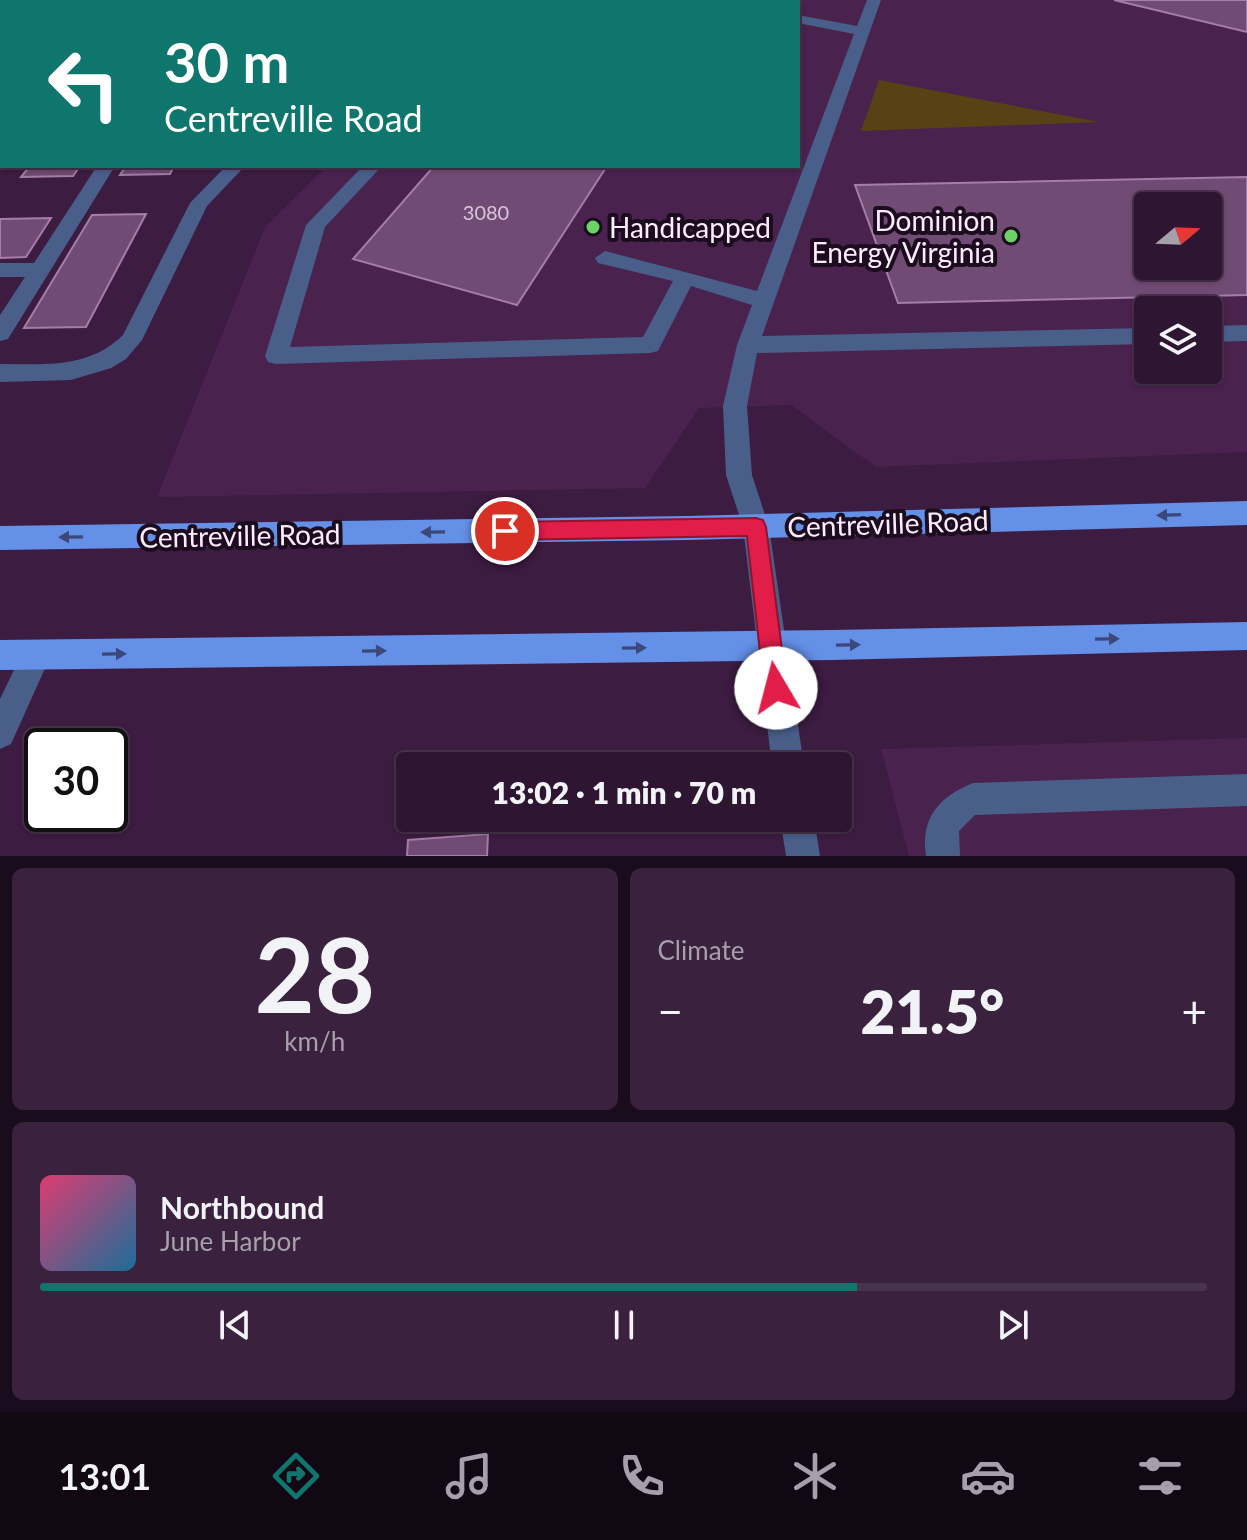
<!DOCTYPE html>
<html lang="en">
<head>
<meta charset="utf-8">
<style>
	:root { --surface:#2e1532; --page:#3a223e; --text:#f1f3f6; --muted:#a79fac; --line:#49344d; --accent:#0f766e }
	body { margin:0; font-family:Lato,sans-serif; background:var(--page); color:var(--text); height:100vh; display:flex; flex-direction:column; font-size:30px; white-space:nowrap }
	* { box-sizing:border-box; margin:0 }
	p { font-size:26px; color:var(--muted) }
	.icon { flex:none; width:44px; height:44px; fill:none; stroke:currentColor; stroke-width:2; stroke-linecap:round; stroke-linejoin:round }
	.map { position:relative; height:856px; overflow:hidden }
	.panel { display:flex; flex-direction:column; gap:12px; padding:12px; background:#190c1c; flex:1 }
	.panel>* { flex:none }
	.banner { position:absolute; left:0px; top:0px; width:800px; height:168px; box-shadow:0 2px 6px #0004,0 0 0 2px var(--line); background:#0f766e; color:#fff; overflow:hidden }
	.needle { width:52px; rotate:71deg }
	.tools { position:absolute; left:1134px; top:192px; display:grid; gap:16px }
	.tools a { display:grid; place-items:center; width:88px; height:88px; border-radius:8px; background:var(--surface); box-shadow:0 2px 6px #0004,0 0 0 2px var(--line); font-size:40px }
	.speed { position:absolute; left:24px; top:728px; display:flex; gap:16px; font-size:40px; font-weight:700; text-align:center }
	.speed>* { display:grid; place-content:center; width:104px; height:104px; border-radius:50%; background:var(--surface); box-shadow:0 2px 6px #0004,0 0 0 2px var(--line); line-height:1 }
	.speed .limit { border:4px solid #111; border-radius:12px; background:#fff; color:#111 }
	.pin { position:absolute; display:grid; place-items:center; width:68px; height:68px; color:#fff; margin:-34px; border:4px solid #fff; border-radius:50%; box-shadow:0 2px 8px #0007 }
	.me { position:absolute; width:88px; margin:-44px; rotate:352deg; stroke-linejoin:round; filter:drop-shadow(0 0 6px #0008) }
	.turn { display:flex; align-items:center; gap:28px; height:168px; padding:0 32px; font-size:36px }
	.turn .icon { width:104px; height:104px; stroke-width:2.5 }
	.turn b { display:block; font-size:56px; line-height:68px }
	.big { font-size:60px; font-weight:800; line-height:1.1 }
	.panel .widget { flex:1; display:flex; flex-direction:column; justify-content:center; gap:12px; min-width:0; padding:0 28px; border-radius:12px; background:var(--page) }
	.panel .dial { align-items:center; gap:0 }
	.dial b { font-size:104px; line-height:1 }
	.song { display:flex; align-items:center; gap:24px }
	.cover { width:96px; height:96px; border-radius:12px; background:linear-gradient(135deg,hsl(340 70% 55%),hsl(200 70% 35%)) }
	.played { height:8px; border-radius:4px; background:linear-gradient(90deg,var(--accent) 70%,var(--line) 70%) }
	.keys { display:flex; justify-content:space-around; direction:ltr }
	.heat { display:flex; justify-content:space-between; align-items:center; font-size:44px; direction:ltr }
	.panel .tiles { flex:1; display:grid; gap:12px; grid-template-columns:1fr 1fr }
	.widget:last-child { grid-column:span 2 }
	.trip { position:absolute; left:396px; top:752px; width:456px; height:80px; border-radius:8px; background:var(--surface); box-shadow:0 2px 6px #0004,0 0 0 2px var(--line); font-weight:800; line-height:80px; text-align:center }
	.tab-bar { display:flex; height:128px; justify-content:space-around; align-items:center; background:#120814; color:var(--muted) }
	.tab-bar .icon { width:56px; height:56px }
	.tab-bar .active { color:var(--accent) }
	.tab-bar b { font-size:36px; color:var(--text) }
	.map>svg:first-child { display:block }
</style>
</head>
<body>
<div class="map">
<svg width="1247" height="856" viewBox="0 0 1247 856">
	<rect width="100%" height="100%" fill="#3d1c42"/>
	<path fill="#49224e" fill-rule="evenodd" d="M495,0h752v452l-371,15 -85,-62 -92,3 -54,80 -488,9 108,-270 62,-61h471v-164h-305zM1148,206h60v60h-60zM1148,310h60v60h-60z
		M1247,738v118h-338l-28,-107z"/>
	<path fill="#574215" d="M879,80l220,42 -238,9z"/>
	<path fill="#704b74" stroke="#a47da8" stroke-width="2" fill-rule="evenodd" d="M1114,0h133v32z
		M30,166h50l-7,10 -52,1z
		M126,166h48l-4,8 -50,1z
		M434,166h173l-90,139 -164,-46z
		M1247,177v118l-349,8 -43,-118zM1148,206h60v60h-60z
		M146,214l-60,113 -62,1 68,-113z
		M51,218l-25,39 -26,1v-39z
		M488,834l-1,22h-80l1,-16z"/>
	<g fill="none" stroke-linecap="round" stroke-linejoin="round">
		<path fill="#495f8a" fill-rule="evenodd" d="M0,0h15l-15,5z
			M297,0h14v2h-14z
			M386,0h14v2h-14z
			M523,0h15l-16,2z
			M681,0h24l1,2h-24z
			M867,0h14l-119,336 386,-8v16l-391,9 -10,53 5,69 17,52 35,239h-32l-29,-239 -17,-52 -3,-69 14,-61 15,-40 -61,-19 -33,65 -8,2 -374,11 -8,-2 -3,-6 41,-131 57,-59h19l-57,61 -35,120 353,-10 30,-56 -75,-18 -3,-5 10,-7 152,40 97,-257 -56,-11v-8l59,11z
			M0,17h2v8h-2z
			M0,65h2v10h-2z
			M97,166h18l-107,173 -8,2v-26l25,-38h-25v-14h34z
			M226,166h19l-38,40 -65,134 -16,19 -15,9 -40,12 -71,2v-18c46,0 88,5 123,-29l67,-132z
			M1247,325v16l-39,1v-16z
			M36,640l10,5 5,10 -40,89 -11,5v-50l26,-54z
			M1247,774v32l-272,9 -16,16 1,25h-34c-6,-38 14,-60 47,-73z
			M780,818h34l6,38h-34z"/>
		<path fill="#6490e8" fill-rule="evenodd" d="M1247,501v24l-560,15 -687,10v-24l687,-10z
			M1247,622v28l-414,10 -833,10v-30l833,-10z"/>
	</g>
	<defs><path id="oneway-solid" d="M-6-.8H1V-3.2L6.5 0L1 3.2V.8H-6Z" transform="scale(2)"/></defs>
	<g fill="#3c4879">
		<use href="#oneway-solid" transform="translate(1169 515) rotate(178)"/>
		<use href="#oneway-solid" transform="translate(433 532) rotate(179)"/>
		<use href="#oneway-solid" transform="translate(71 537) rotate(179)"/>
		<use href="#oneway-solid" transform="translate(1107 639) rotate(-1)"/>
		<use href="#oneway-solid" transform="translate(848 645) rotate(-1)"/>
		<use href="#oneway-solid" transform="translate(634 648) rotate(-1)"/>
		<use href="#oneway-solid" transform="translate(374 651) rotate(-1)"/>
		<use href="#oneway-solid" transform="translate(114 654) rotate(-1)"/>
	</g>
	<path fill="#e11d48" stroke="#92132f" stroke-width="2" d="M756,518l7,2 3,7 21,161 -3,8 -8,3 -8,-3 -4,-8 -17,-152 -242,4 -7,-3 -3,-6 3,-6 7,-3z"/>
	<g fill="#69d464" stroke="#1c0d1e" stroke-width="3">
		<circle cx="593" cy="227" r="8"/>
		<circle cx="1011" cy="236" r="8"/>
	</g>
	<g text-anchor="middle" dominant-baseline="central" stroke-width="8" stroke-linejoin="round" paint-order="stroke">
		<g font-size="20" fill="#dac4dc">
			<text x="486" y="212">3080</text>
		</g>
		<g font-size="28" fill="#fdecff" stroke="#1c0d1e" text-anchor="end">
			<text x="995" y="220">Dominion<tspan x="995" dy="32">Energy Virginia</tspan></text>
			<text x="609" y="227" text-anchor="start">Handicapped</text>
		</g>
		<g font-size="28" fill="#fdecff" stroke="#1c0d1e">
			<text transform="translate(888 523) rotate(-2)">Centreville Road</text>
			<text transform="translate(240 535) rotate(-1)">Centreville Road</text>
		</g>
	</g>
</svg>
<div class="tools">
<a><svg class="needle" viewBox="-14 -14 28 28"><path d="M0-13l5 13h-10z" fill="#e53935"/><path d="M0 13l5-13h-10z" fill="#a79fac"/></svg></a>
<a><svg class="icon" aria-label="layers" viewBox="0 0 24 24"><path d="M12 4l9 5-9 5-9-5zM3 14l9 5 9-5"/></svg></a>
</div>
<div class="speed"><div class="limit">30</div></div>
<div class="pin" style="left:505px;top:531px;background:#d93025"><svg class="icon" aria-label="arrive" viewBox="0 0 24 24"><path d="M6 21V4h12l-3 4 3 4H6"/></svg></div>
<svg class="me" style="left:776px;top:688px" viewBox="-20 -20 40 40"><circle r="19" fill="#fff"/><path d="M0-13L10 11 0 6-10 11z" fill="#e11d48"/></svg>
<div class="trip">13:02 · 1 min · 70 m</div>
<div class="banner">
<div class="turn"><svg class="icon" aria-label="left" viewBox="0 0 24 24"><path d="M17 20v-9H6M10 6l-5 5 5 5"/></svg><div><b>30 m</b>Centreville Road</div></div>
</div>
</div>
<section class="panel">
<div class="tiles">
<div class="widget dial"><b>28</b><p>km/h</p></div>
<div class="widget"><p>Climate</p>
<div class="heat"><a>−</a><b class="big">21.5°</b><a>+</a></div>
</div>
<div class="widget">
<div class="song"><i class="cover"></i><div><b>Northbound</b><p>June Harbor</p></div></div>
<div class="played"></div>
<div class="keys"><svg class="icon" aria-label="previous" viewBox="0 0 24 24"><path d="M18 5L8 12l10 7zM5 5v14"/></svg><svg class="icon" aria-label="pause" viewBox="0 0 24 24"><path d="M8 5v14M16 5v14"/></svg><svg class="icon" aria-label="next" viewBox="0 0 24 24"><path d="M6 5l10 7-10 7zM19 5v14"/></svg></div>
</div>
</div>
</section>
<nav class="tab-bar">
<b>13:01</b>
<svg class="icon active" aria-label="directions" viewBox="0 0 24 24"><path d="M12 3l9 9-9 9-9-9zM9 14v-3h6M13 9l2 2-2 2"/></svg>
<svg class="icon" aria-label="music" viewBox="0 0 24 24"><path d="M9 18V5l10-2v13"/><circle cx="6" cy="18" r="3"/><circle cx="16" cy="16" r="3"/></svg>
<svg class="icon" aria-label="phone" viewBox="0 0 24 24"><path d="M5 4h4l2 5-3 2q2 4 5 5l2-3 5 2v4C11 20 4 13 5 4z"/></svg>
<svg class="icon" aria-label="climate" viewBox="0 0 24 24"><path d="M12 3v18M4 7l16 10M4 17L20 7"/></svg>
<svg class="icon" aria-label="car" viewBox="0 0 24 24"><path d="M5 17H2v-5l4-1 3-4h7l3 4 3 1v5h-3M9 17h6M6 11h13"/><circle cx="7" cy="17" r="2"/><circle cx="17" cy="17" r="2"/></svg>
<svg class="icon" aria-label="filters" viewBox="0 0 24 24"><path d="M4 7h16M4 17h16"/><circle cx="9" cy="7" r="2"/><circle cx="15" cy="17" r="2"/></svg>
</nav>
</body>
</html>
